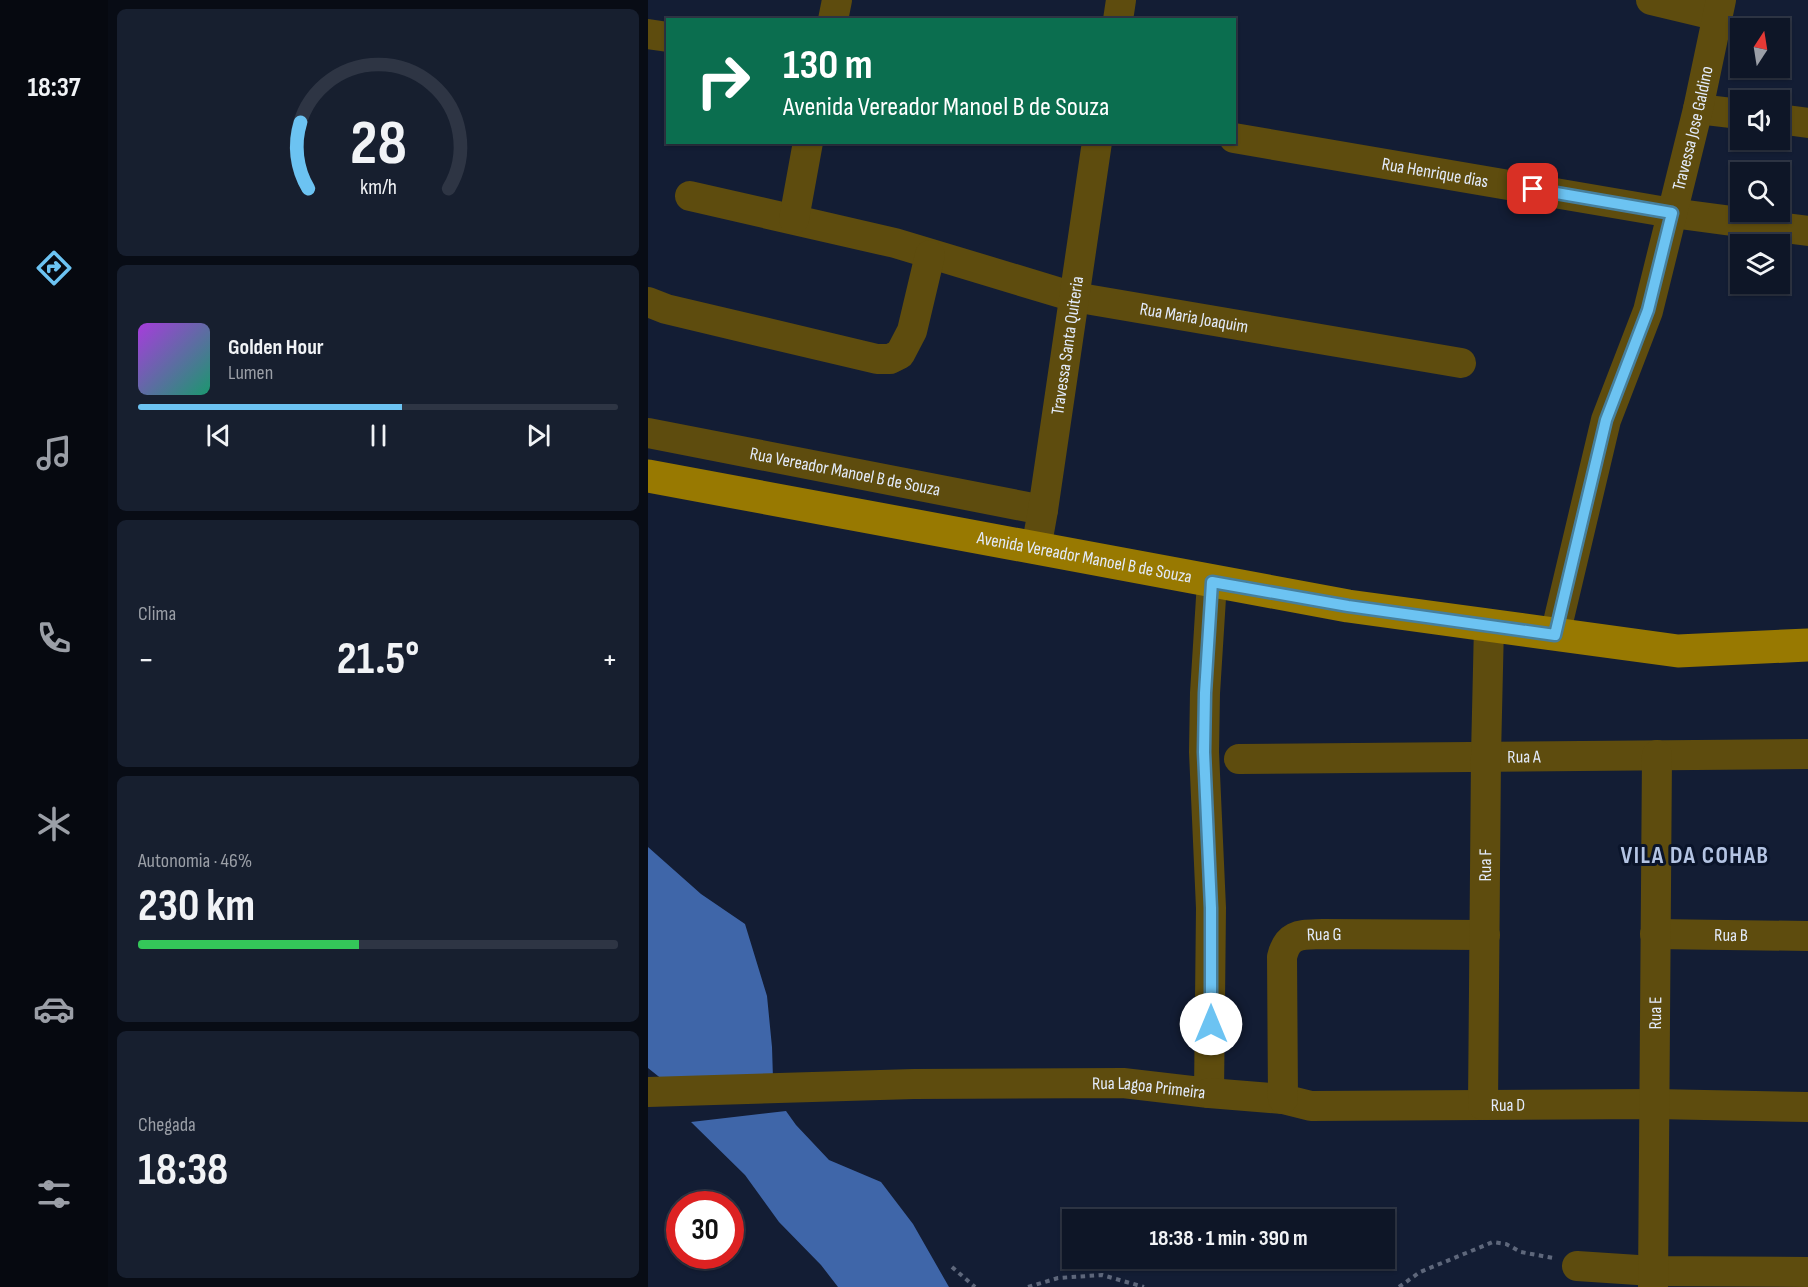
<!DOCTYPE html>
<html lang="pt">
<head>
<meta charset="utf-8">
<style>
	:root { --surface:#0e1627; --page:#171f2f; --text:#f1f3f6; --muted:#9b9fa7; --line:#2e3544; --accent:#6cc3f2 }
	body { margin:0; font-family:"Sofia Sans Condensed",sans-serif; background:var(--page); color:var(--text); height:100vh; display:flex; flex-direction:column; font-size:22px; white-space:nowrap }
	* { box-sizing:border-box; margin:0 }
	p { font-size:20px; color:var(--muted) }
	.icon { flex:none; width:33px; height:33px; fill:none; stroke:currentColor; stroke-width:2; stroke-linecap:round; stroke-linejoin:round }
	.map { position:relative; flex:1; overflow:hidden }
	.drawer { display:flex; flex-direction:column; gap:9px; padding:9px; background:#080c15; width:540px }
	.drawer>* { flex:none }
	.guide { position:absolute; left:18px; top:18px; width:570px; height:126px; border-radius:0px; box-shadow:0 2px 4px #0004,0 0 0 2px var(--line); background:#0b6e4f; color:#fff; overflow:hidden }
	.needle { width:39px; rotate:12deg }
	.controls { position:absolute; left:1082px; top:18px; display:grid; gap:12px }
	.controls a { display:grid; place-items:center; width:60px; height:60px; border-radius:0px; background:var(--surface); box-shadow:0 2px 4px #0004,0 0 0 2px var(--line); font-size:30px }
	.speed { position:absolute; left:18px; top:1191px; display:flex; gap:12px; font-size:30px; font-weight:700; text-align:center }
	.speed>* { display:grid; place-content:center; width:78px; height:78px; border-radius:50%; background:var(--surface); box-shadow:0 2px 4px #0004,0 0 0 2px var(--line); line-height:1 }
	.speed .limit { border:9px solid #d22; background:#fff; color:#111 }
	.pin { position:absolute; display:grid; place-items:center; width:51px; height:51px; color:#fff; margin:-26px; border-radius:12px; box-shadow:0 3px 9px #0006 }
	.me { position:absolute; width:66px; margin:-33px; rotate:0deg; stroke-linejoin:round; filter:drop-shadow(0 0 4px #0008) }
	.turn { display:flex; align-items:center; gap:21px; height:126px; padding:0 18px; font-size:27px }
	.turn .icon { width:78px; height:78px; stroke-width:2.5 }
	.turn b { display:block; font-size:42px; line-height:51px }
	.big { font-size:45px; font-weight:700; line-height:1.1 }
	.drawer .tile { flex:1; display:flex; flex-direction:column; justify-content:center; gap:9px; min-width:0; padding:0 21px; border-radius:9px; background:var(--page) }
	.drawer .dial { align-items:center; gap:0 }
	.dial svg { height:156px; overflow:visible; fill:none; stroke:var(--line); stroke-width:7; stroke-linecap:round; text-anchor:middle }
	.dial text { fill:var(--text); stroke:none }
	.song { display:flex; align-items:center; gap:18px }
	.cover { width:72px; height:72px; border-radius:9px; background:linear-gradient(135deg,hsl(280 70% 55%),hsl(160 70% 35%)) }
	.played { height:6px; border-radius:3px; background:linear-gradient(90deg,var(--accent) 55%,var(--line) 55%) }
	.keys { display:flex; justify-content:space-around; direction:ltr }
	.heat { display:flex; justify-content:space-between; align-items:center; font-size:33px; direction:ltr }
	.charge { height:9px; border-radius:4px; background:linear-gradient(90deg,#34c759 46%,var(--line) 0) }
	.trip { position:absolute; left:414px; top:1209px; width:333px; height:60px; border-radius:0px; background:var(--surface); box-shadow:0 2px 4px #0004,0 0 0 2px var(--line); font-weight:700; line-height:60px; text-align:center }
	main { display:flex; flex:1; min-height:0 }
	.dock { display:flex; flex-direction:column; width:108px; justify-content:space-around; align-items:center; background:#060910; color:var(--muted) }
	.dock .icon { width:42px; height:42px }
	.dock .active { color:var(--accent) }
	.dock b { font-size:27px; color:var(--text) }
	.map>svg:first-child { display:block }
</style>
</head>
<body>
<main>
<nav class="dock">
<b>18:37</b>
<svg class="icon active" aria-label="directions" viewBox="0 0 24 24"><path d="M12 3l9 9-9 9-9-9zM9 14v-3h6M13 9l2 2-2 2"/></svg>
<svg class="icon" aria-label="music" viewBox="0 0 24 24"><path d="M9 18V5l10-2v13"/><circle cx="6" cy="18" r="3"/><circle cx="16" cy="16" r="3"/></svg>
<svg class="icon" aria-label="phone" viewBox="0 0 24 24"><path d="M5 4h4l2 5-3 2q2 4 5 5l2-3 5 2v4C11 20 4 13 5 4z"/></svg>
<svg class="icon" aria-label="climate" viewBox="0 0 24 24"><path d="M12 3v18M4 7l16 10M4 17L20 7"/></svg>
<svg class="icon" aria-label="car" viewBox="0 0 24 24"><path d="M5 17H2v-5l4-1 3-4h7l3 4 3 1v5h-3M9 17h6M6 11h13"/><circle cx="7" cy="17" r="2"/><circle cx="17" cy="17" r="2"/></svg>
<svg class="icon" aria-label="filters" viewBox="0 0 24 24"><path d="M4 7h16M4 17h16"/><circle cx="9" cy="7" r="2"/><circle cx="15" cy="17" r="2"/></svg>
</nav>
<section class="drawer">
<div class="tile dial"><svg viewBox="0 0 100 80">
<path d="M14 69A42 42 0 1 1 86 69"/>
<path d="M14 69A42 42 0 0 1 10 35" stroke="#6cc3f2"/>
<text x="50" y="56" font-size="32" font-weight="700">28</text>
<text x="50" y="72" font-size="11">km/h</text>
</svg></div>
<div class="tile">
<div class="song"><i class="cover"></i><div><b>Golden Hour</b><p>Lumen</p></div></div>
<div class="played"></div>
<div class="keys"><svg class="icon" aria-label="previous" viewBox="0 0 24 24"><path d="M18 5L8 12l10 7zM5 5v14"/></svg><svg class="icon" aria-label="pause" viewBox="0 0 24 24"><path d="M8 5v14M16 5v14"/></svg><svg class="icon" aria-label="next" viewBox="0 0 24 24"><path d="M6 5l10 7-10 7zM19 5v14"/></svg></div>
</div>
<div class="tile"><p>Clima</p>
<div class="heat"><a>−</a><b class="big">21.5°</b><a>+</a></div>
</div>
<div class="tile"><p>Autonomia · 46%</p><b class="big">230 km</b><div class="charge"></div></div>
<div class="tile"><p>Chegada</p><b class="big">18:38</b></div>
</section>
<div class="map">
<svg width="1160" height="1287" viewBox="0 0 1160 1287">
	<rect width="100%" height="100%" fill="#131d34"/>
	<path fill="#3f66a9" d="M0,847l53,47 44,30 22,72 5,51 1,32 -110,1 -15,-12z
		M138,1111l10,14 33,35 52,22 32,42 36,63h-111l-17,-22 -42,-43 -34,-47 -54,-53z"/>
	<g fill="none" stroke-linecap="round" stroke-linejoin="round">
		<path stroke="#5e677b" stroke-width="4" stroke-dasharray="4.5 4.5" stroke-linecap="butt" d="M304,1267l23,20
			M380,1287l30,-9 44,-3 42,12
			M751,1287l21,-15 73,-30 13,2 15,8 32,6"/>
		<g stroke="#5e4c0e" stroke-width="30">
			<path d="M1003,0l67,16"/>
			<path d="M185,20l4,-20"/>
			<path d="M470,20l3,-20"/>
			<path d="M0,34l20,3"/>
			<path d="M1050,109l42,5"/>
			<path d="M1131,119l29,4"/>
			<path id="s1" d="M586,138l438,75 136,18"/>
			<path id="s2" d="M42,196l205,47 179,54 387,66"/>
			<path d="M146,219l14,-77"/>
			<path d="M0,302l18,7 211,50h13l10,-5 12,-23 18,-76"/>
			<path id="s3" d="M0,433l395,77"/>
			<path id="s4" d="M388,549l7,-39 54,-368"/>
			<path id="s5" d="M907,635l51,-215 42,-109 50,-202 23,-109"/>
			<path id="s6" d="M591,759l569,-5"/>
			<path id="s7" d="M1007,934l153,2"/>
			<path id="s8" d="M0,1092l266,-8 209,-1 86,10 2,-185 -7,-156 1,-59 7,-111"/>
			<path id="s9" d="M561,1093l74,6 28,7 344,-2 153,3"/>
			<path id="s10" d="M635,1099l-1,-142c6,-25 20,-22 41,-23l162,1"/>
			<path id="s11" d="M835,1105l3,-349 3,-131"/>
			<path d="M929,1266l76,5 155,1"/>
			<path id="s12" d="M1005,1287l4,-532"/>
		</g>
		<path stroke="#987901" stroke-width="33" id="s13" d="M0,476l700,130 330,45 130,-6"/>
	</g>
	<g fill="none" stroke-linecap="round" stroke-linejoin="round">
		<g stroke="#467f9d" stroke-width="15">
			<path id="route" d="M563,1024v-116l-7,-156 1,-59 7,-111 136,24 207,29 51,-215 42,-110 24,-97 -139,-24"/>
		</g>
		<use href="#route" stroke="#6cc3f2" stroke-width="10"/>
	</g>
	<g text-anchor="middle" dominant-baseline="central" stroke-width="6" stroke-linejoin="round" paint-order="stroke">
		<g font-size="18" fill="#e3ebfb" stroke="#0a142a">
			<text stroke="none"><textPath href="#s5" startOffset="526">Travessa Jose Galdino</textPath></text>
			<text stroke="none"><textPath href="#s1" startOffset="204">Rua Henrique dias</textPath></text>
			<text stroke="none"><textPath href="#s2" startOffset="519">Rua Maria Joaquim</textPath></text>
			<text stroke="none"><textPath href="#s4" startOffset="206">Travessa Santa Quiteria</textPath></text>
			<text stroke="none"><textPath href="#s3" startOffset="201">Rua Vereador Manoel B de Souza</textPath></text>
			<text stroke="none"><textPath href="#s13" startOffset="444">Avenida Vereador Manoel B de Souza</textPath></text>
			<text stroke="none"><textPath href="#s6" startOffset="285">Rua A</textPath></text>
			<text stroke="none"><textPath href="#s11" startOffset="240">Rua F</textPath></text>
			<text stroke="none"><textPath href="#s10" startOffset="196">Rua G</textPath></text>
			<text stroke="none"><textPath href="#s7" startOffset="76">Rua B</textPath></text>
			<text stroke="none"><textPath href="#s12" startOffset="274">Rua E</textPath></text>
			<text stroke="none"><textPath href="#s8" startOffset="501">Rua Lagoa Primeira</textPath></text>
			<text stroke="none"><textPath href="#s9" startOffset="300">Rua D</textPath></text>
		</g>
		<g font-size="24" font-weight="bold" letter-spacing="1.5" fill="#b4c4e3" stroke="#0a142a">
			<text x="1047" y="855">VILA DA COHAB</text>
		</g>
	</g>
</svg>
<div class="controls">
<a><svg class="needle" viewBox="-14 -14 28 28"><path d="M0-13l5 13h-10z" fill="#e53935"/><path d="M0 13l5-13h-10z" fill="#9b9fa7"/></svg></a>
<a><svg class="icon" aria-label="sound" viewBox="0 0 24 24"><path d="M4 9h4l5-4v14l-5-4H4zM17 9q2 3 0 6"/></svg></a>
<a><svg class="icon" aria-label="search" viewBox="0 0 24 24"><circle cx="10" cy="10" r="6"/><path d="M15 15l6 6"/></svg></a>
<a><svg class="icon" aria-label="layers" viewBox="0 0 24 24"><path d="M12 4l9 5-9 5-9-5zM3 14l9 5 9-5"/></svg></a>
</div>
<div class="speed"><div class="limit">30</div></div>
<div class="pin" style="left:885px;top:189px;background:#d93025"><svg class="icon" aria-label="arrive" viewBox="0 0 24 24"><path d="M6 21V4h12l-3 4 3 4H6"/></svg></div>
<svg class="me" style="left:563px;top:1024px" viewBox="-20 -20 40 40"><circle r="19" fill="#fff"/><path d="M0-13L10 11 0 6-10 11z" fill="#6cc3f2"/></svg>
<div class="trip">18:38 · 1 min · 390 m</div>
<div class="guide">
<div class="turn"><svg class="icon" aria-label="right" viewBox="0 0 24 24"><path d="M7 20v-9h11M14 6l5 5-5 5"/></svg><div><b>130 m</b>Avenida Vereador Manoel B de Souza</div></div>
</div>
</div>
</main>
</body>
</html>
